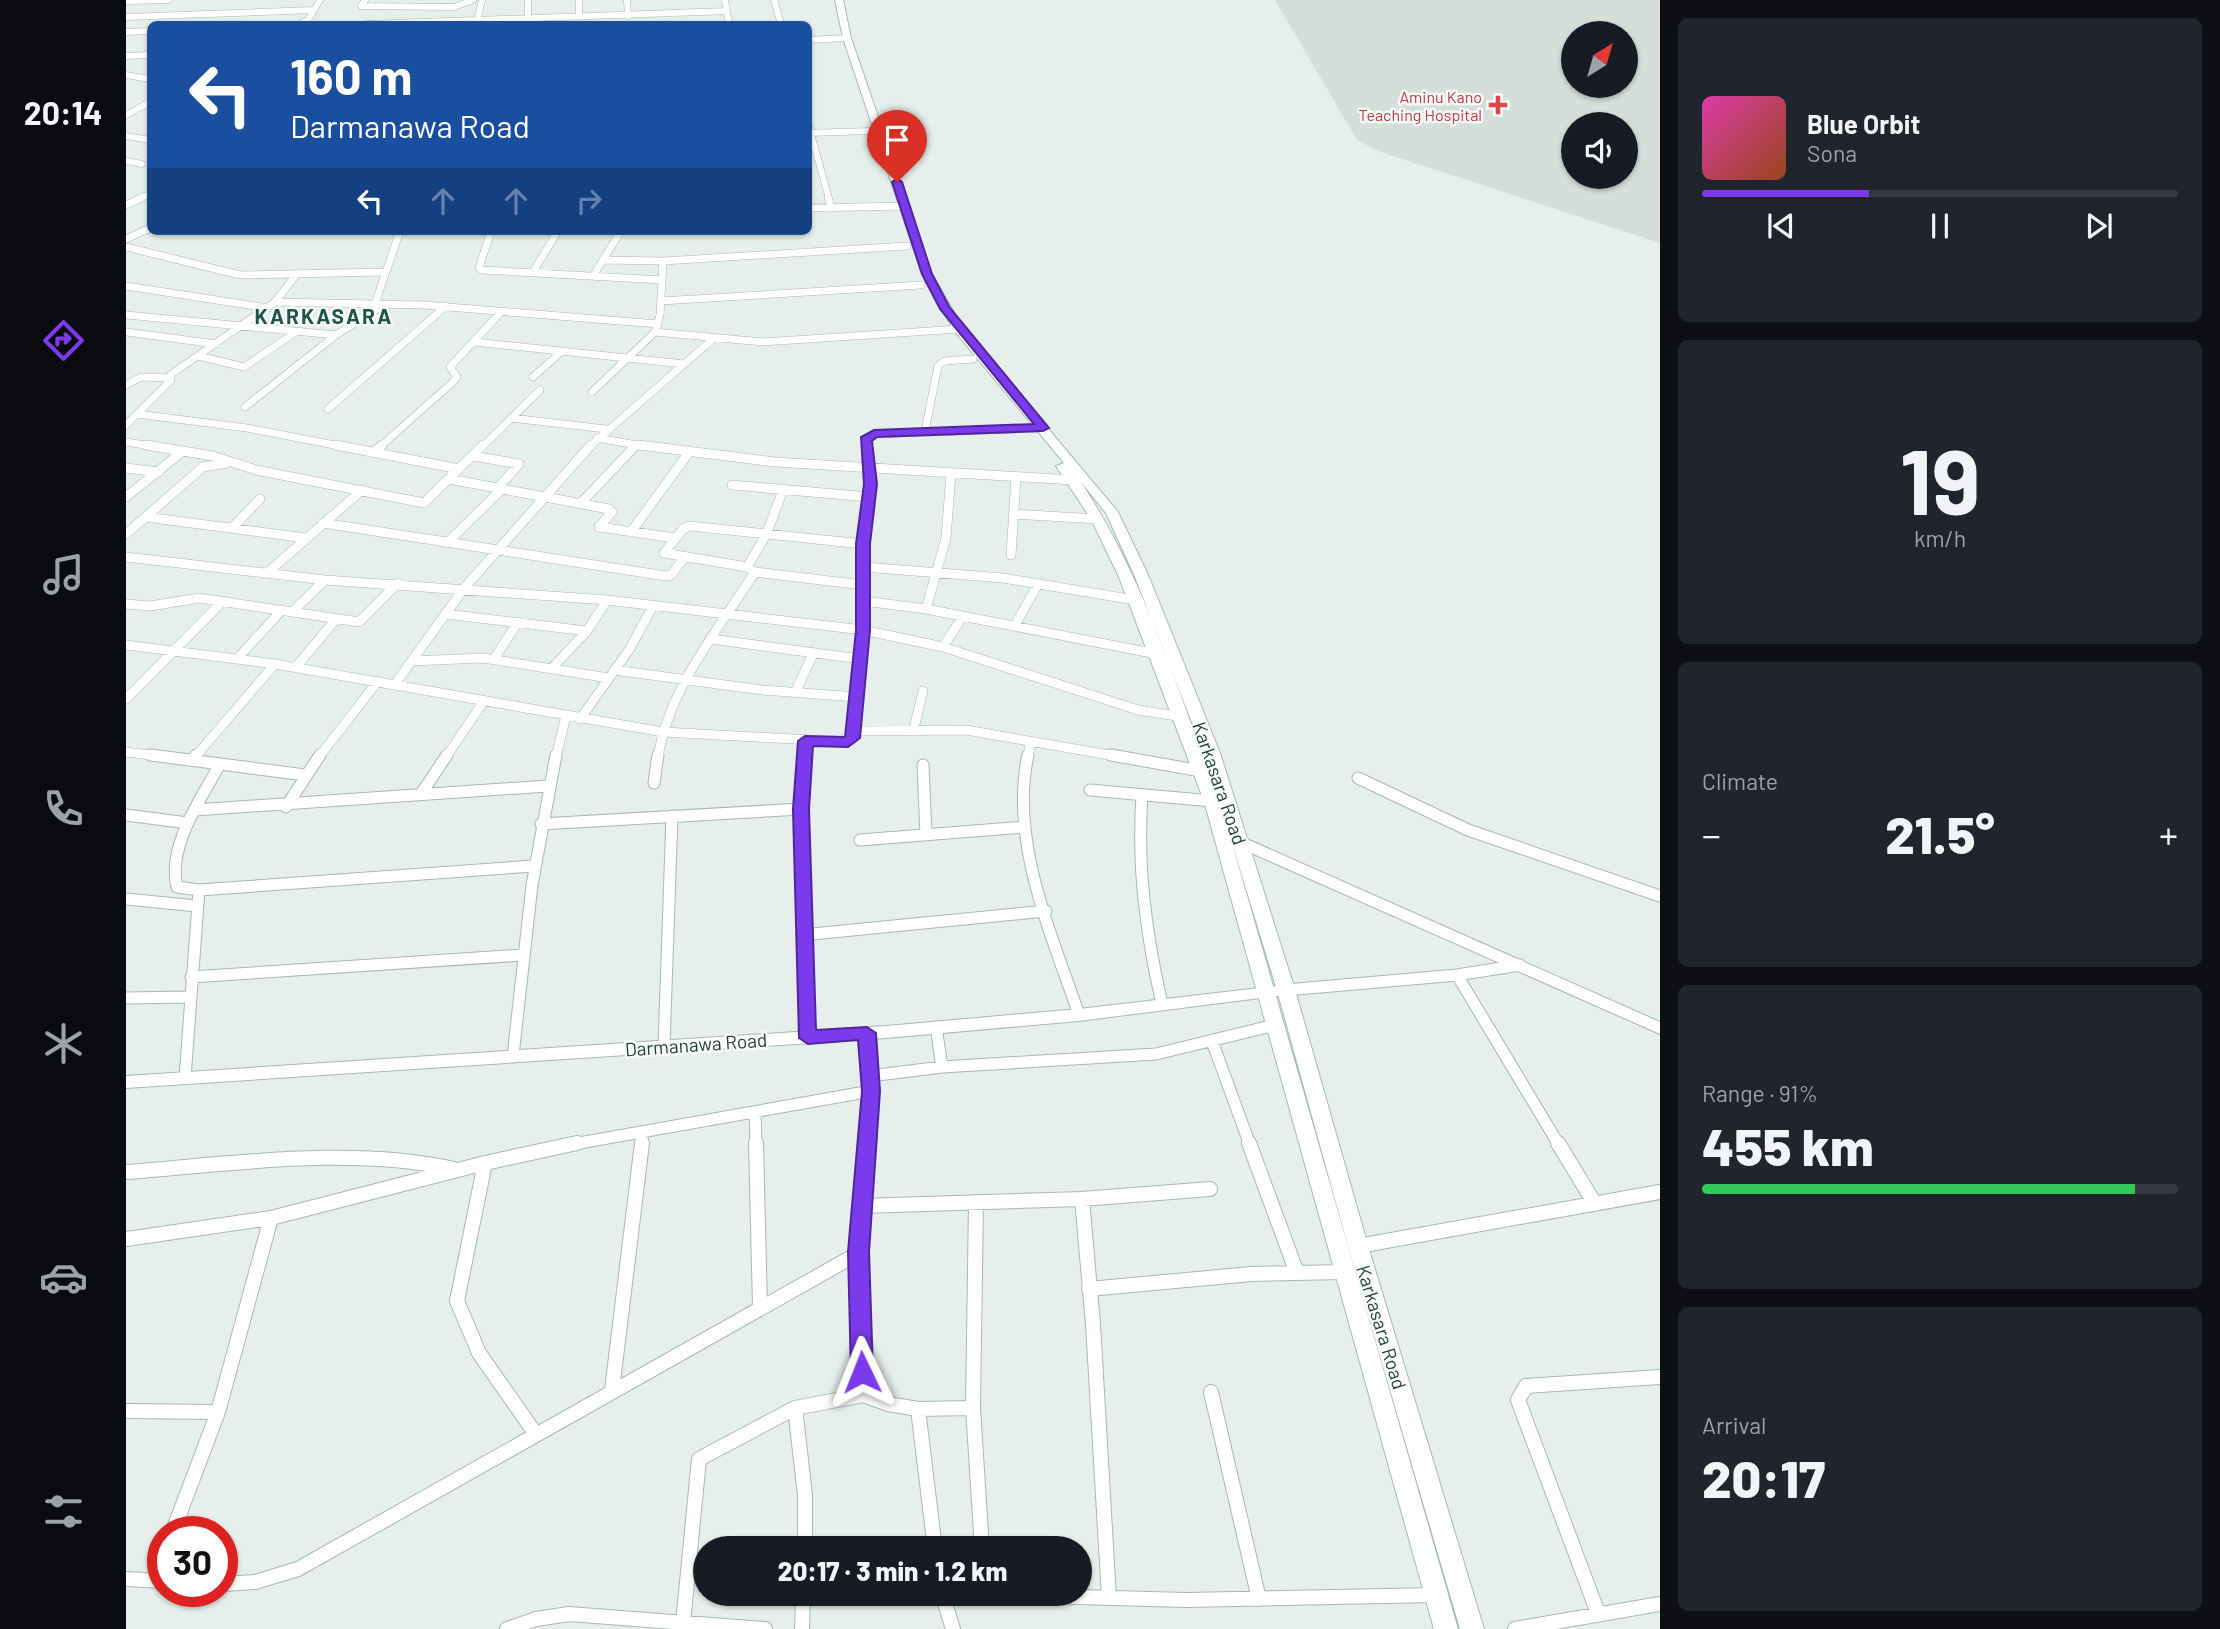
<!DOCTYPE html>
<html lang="en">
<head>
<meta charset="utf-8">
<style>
	:root { --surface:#171b24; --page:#20242c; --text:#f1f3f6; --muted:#9ea1a6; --line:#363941; --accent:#7c3aed }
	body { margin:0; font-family:Barlow,sans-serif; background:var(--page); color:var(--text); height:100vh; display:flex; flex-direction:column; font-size:26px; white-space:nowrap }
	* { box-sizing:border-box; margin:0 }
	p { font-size:23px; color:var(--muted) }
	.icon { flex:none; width:38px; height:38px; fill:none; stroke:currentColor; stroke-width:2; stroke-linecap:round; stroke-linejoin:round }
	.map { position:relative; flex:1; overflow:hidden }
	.drawer { display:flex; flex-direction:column; gap:18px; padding:18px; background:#0d0f14; width:560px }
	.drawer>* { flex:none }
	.hud { position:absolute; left:21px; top:21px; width:665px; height:214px; border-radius:10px; box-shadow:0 2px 5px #0004; background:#1a4fa0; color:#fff; overflow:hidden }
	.needle { width:46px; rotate:37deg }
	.tools { position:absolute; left:1435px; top:21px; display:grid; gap:14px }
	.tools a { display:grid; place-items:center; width:77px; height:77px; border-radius:50%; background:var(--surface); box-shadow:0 2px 5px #0004; font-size:35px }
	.speed { position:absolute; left:21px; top:1516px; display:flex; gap:14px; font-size:35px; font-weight:700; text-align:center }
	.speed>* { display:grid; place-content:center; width:91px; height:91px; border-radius:50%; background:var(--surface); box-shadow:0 2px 5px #0004; line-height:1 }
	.speed .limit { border:10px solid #d22; background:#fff; color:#111 }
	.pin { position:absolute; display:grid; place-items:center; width:60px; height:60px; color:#fff; margin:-72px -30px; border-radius:50% 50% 50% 0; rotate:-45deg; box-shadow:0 0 7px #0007 }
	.pin .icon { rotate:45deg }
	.me { position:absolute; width:77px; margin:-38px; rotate:358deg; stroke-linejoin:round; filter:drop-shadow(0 0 5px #0008) }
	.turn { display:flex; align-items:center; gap:24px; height:147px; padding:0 28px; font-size:32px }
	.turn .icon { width:91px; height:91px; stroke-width:2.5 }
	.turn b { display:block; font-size:49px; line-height:60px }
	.lanes { display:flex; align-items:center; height:66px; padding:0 28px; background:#0003; justify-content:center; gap:35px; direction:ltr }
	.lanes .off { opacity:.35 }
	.big { font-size:52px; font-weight:800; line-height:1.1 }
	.drawer .card { flex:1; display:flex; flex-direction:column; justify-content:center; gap:10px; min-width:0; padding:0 24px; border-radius:10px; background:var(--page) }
	.drawer .dial { align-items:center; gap:0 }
	.dial b { font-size:91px; line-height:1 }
	.song { display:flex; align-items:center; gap:21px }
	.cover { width:84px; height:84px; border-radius:10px; background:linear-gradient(135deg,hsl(320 70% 55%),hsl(20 70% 35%)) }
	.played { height:7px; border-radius:4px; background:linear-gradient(90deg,var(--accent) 35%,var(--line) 35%) }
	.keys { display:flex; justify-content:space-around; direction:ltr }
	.heat { display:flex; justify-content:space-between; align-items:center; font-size:38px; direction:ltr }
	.charge { height:10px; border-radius:5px; background:linear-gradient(90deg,#34c759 91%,var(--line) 0) }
	.trip { position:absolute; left:567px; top:1536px; width:399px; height:70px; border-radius:35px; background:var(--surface); box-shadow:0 2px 5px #0004; font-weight:800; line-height:70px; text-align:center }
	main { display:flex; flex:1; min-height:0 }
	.dock { display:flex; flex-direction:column; width:126px; justify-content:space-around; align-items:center; background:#090b0e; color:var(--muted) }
	.dock .icon { width:49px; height:49px }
	.dock .current { color:var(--accent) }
	.dock b { font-size:32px; color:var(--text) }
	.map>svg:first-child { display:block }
</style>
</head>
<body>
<main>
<nav class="dock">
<b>20:14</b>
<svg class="icon current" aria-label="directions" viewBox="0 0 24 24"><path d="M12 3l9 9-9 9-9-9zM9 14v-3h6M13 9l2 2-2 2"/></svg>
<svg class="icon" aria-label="music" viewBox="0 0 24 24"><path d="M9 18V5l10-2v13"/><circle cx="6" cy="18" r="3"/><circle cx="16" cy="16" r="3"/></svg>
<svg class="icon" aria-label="phone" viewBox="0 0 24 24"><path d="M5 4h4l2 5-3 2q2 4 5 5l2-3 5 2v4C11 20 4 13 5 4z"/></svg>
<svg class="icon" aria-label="climate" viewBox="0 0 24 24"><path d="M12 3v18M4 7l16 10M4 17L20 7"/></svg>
<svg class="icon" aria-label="car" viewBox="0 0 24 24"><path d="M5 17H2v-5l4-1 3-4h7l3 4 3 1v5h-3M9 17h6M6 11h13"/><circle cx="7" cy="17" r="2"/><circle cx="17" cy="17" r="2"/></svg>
<svg class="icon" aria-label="filters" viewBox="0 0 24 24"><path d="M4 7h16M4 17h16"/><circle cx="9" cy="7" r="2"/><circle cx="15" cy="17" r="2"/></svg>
</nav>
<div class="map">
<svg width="1534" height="1629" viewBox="0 0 1534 1629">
	<rect width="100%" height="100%" fill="#e6efeb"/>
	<path fill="#d4dfda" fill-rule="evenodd" d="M1149,0h385v243l-282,-92 -21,-11zM1447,33h53v53h-53zM1447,124h53v53h-53z"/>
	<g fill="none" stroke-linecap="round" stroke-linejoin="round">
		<g stroke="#a8b8b2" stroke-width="7">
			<path id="minor-far4" d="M239,0l-4,6 93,1 19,-7
				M402,0v24
				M453,0v17
				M501,0l1,16
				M599,0l4,24
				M648,0l7,24
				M0,1l43,-1
				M0,17l188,-7
				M351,21l5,-21
				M174,24l8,-4 12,-20
				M241,24l360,-13
				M0,32l24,-1
				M682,40l39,-2
				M0,56l24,-1
				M0,75l24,4
				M0,115l24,-13
				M682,123l21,76
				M682,133l62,-2
				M0,136l24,4
				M0,161l16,3
				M13,199l11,-5"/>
		</g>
		<g stroke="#a8b8b2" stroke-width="8">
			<path id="minor-far3" d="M702,197l3,11
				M0,205l17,-8
				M682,208l97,-2
				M164,231h72
				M365,231l-12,37 3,2 180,10
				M0,239l24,-11
				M0,247l114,28 144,-3
				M477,260l60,1 244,-15
				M407,272l25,-41
				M467,276l28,-45
				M0,286l142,22
				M535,301l260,-16
				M149,302l148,3 235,19
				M249,304l25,-73
				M0,315l210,20
				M0,332l90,12
				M529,332l108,10 196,-13
				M348,342l210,22
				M72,356l46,11 52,-35
				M407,377l28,-25
				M0,385l15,-8 30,1
				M466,392l63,-60 5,-17 3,-54
				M119,407l91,-72 49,-31
				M202,409l118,-103
				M11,414l110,14 98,19
				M385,418l95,11
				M0,425l45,-45 -1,-5 105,-73 21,-27
				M799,431l13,-65 6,-5 29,-2
				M471,438l52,9
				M0,442l31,5
				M254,447l73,-65 4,-5 -7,-10 51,-55
				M356,447l58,-57
				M463,447l125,-109
				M508,447l2,-2
				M740,447l-1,-7 9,-6 169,-6"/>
		</g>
		<g stroke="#a8b8b2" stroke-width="10">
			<path id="minor-far2" d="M20,445l67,11 43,14 168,33 59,-58
				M210,445l123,24
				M513,445l136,17 298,18
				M247,453l9,-8
				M347,456l46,8 -21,24
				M0,468l33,4
				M323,479l160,30 3,3 -13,15 76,11
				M606,485l137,12
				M0,497l57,-46
				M455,503l55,-58
				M887,514l85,5
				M20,517l160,21
				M197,523l343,53 5,-1 13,-17
				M106,528l28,-29
				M505,532l56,-77
				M0,534l77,-67 24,-4
				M321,543l55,-54
				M737,544l-173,-18 -7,3 -19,24 83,14 8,5 108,13
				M885,555l5,-78
				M0,557l199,23 282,20 256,30 80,17 195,63 45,7
				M621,567l19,-32 17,-45
				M738,567l139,11 132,22
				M141,573l95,-83
				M738,601l62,8 231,45
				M0,604l24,2 49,-8 160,24 39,-39
				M800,609l20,-71 5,-65
				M166,612l33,-32
				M320,614l141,17
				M889,625l23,-41
				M585,639l149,20
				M0,645l149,19 388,68 185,10 4,-3 11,-109v-86l8,-60 -5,-39
				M817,647l20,-31
				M111,659l44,-48
				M368,659l24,-37
				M286,661l71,-3 126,20
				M170,667l40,-48
				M426,668l35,-37 20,-31
				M488,670l148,20 95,7
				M269,684l70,-97 126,-142
				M669,693l18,-39
				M0,699l97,-98
				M454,719l49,-69 24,-44
				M788,728l9,-37
				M727,731l113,-1 155,27
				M0,752l39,5
				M69,757l80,-93
				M193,757l59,-76
				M320,757l38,-56
				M430,757l10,-41
				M532,757c11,-69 60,-127 97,-185
				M678,757l1,-16
				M902,757l3,-15"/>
		</g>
		<g stroke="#a8b8b2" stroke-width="13">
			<path id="minor-far1" d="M25,755l154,20
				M678,755l-3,54 7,228
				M902,755c-19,86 24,180 51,260
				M985,755l90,16
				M66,760l4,-5
				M94,764c-19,35 -53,82 -43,123l22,3 334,-24
				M797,765l3,70
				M1232,778l110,52 192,66
				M528,783l4,-28
				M964,790l122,11
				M295,794l26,-39
				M1016,796c-5,72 4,138 20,208
				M160,807l34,-52
				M69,810l353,-24
				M0,815l62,8
				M415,824l260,-15
				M734,840l164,-13
				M1114,842l420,186
				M0,899l71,7
				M676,935l244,-24
				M1331,975l102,170
				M65,977l332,-22
				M1160,990l171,-15 63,-10
				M0,998l63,-1
				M810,1027l6,40
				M741,1033l4,58 -4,54
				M1086,1041l38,104
				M538,1046l8,-230
				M387,1056l19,-171 24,-130
				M744,1076l72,-9 214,-13 119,-29
				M59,1078l14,-188
				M629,1112l1,33
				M442,1145l303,-54
				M515,1145l2,-13"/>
		</g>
		<g stroke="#a8b8b2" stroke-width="16">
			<path id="minor" d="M630,1143l4,164
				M1123,1143l48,130
				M1432,1143l37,61
				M359,1163l-28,138 22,52 56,80
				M0,1172c106,-8 224,-26 328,-3
				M956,1199l11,125 16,274
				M850,1202l-3,206 9,141
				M736,1206l220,-7 128,-10
				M0,1239l145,-21 214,-55 92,-20
				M1232,1246l302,-54
				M963,1289l162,-15 93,-2
				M486,1390l30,-247
				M1085,1392l48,207
				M737,1395l-4,-142 8,-110
				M669,1408l10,87v54
				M792,1409l17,140
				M0,1411l92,1
				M47,1531l45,-119 53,-194
				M0,1579l37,2
				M28,1580l9,-23
				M96,1584l33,-2 43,-13 561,-316
				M816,1594l11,35
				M847,1594l213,6 250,-5
				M1472,1613l-80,-213 8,-14 134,-9
				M557,1623l16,-164 96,-51 68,-13 25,9 30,5 55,-1
				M381,1629l29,-10 33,-5 196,15
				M676,1629l1,-35
				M1389,1629l145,-25"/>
		</g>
		<g stroke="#a8b8b2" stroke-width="2">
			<path id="tertiary" d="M1160,985l5,1 3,4 -3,4 -212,27 -193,17 -760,50v-12l760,-50 193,-17z"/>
		</g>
		<g stroke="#a4bbb3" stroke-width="2">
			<path id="secondary" d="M709,0h8l8,38 81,236 30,52 156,186 31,65 71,176 75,237 73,256 116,383h-24l-112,-383 -71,-256 -48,-157 229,796h-24l-230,-828 -85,-224 -28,-58 -35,-53 8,-3 -111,-134 -31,-55 -79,-236zM955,482l25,31 29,64 69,176 12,39c-39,-105 -73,-216 -135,-310z"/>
		</g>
		<use href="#minor-far4" stroke="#fff" stroke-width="6"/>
		<use href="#minor-far3" stroke="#fff" stroke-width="7"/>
		<use href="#minor-far2" stroke="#fff" stroke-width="9"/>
		<use href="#minor-far1" stroke="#fff" stroke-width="11"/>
		<use href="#minor" stroke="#fff" stroke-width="14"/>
		<use href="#tertiary" fill="#fff" fill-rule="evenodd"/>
		<use href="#secondary" fill="#fff" fill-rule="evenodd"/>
	</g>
	<path fill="#7c3aed" stroke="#51269a" stroke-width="2" d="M771,179l5,3 30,92 18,34 99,120 -6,3 -166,6 -5,4 5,43 -7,60v86l-10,108 -12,9 -35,-1 -4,63 7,221 51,-3 9,6 4,58 -11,161 4,120 -3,6 -8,3 -7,-3 -4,-6 -3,-120 14,-161 -4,-51 -50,4 -9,-6 -6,-229 5,-68 7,-5 40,1 11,-107v-86l8,-60 -3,-47 13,-7 160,-6 -94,-115 -18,-35 -30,-92z"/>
	<path fill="#e0444e" stroke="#f7fbf9" stroke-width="2.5" d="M1368.5 94.5h7v7h7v7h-7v7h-7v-7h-7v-7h7z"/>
	<g text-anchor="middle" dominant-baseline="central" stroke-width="5" stroke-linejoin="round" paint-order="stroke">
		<g font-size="16" fill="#be3a42" stroke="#f7fbf9" text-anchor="end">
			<text x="1356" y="96">Aminu Kano<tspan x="1356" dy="18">Teaching Hospital</tspan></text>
		</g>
		<g font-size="19" fill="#24423a" stroke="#f7fbf9">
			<text transform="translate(1094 783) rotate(71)">Karkasara Road</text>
			<text transform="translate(570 1044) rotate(-4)">Darmanawa Road</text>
			<text transform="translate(1256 1327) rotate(73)">Karkasara Road</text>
		</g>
		<g font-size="21" font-weight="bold" letter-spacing="2" fill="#1f5548" stroke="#f7fbf9">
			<text x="198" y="315">KARKASARA</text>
		</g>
	</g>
</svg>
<div class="tools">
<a><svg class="needle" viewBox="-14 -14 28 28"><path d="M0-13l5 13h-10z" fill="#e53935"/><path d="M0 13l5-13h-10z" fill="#9ea1a6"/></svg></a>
<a><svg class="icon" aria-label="sound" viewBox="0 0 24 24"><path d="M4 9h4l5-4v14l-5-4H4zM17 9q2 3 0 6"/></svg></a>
</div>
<div class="speed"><div class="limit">30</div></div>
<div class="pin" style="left:771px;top:182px;background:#d93025"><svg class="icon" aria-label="arrive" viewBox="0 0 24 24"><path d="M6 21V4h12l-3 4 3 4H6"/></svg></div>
<svg class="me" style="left:736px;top:1372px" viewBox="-20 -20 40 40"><path d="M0-17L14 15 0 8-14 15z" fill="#7c3aed" stroke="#fff" stroke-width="4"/></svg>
<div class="trip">20:17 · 3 min · 1.2 km</div>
<div class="hud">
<div class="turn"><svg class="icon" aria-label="left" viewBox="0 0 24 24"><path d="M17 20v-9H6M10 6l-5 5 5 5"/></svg><div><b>160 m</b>Darmanawa Road</div></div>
<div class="lanes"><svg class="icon" aria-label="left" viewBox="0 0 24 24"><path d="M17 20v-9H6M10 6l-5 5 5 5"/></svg><svg class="icon off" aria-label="ahead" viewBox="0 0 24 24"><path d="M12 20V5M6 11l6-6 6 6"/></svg><svg class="icon off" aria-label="ahead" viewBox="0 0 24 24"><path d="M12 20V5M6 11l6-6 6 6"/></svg><svg class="icon off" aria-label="right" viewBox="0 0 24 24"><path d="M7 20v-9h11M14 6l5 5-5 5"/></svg></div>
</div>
</div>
<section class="drawer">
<div class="card">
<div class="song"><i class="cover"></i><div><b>Blue Orbit</b><p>Sona</p></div></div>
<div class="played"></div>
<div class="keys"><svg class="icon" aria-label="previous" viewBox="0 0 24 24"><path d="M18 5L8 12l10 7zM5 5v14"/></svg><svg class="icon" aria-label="pause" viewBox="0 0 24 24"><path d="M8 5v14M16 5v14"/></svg><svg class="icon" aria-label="next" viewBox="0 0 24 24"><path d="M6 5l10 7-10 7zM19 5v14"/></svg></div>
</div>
<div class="card dial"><b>19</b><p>km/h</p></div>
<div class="card"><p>Climate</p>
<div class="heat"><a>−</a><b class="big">21.5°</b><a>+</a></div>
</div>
<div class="card"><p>Range · 91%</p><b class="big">455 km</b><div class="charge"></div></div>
<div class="card"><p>Arrival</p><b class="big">20:17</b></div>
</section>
</main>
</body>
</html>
